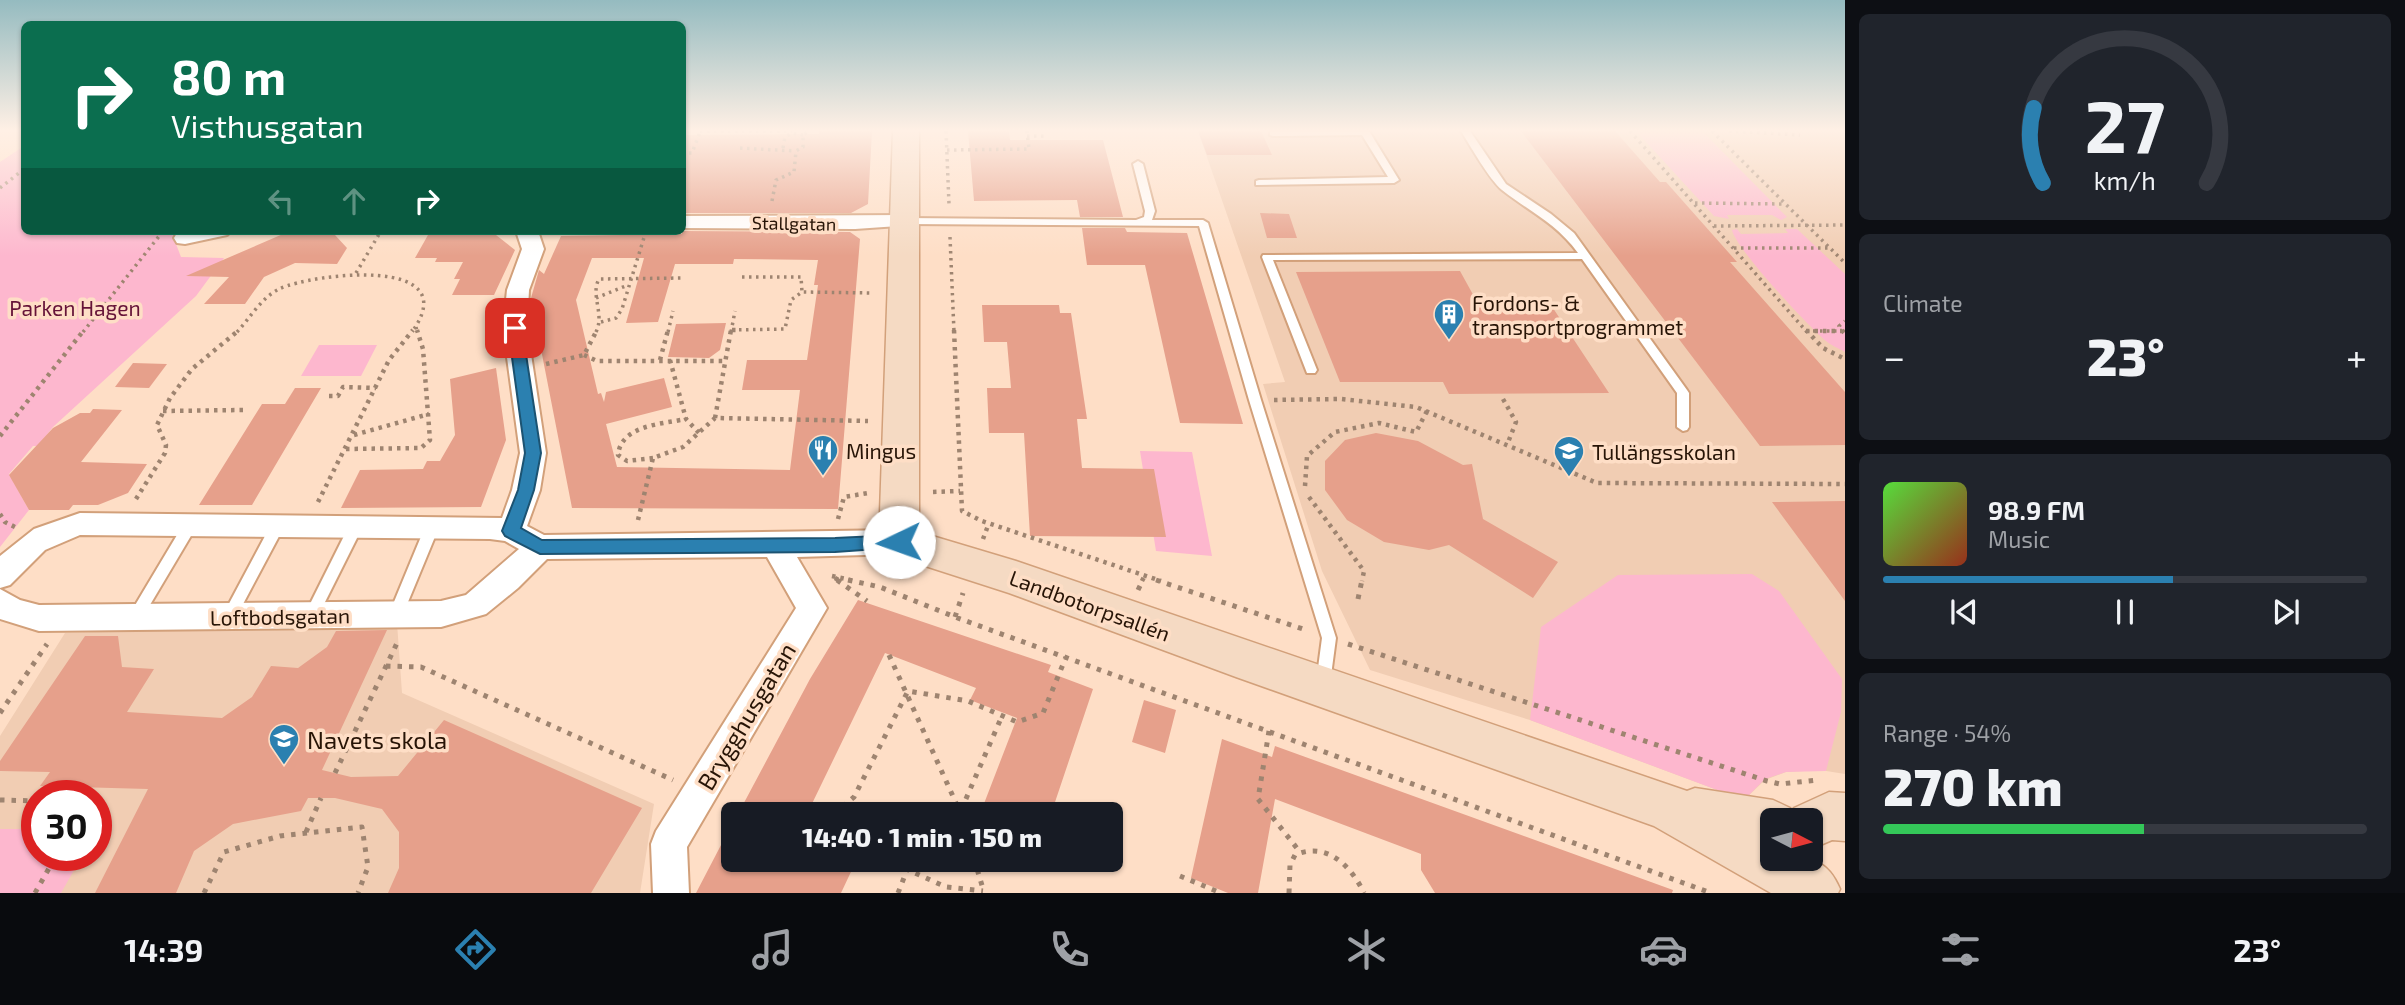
<!DOCTYPE html>
<html lang="en">
<head>
<meta charset="utf-8">
<style>
	:root { --surface:#171b24; --page:#20242c; --text:#f1f3f6; --muted:#9ea1a6; --line:#363941; --accent:#2b80b0 }
	body { margin:0; font-family:"Exo 2",sans-serif; background:var(--page); color:var(--text); height:100vh; display:flex; flex-direction:column; font-size:26px; white-space:nowrap }
	* { box-sizing:border-box; margin:0 }
	p { font-size:23px; color:var(--muted) }
	.icon { flex:none; width:38px; height:38px; fill:none; stroke:currentColor; stroke-width:2; stroke-linecap:round; stroke-linejoin:round }
	.map { position:relative; flex:1; overflow:hidden }
	.details { display:flex; flex-direction:column; gap:14px; padding:14px; background:#0d0f14; width:560px }
	.details>* { flex:none }
	.guide { position:absolute; left:21px; top:21px; width:665px; height:214px; border-radius:10px; box-shadow:0 2px 5px #0004; background:#0b6e4f; color:#fff; overflow:hidden }
	.needle { width:46px; rotate:96deg }
	.tools { position:absolute; left:1760px; top:808px; display:grid; gap:14px }
	.tools a { display:grid; place-items:center; width:63px; height:63px; border-radius:10px; background:var(--surface); box-shadow:0 2px 5px #0004; font-size:35px }
	.speed { position:absolute; left:21px; top:780px; display:flex; gap:14px; font-size:35px; font-weight:700; text-align:center }
	.speed>* { display:grid; place-content:center; width:91px; height:91px; border-radius:50%; background:var(--surface); box-shadow:0 2px 5px #0004; line-height:1 }
	.speed .limit { border:10px solid #d22; background:#fff; color:#111 }
	.pin { position:absolute; display:grid; place-items:center; width:60px; height:60px; color:#fff; margin:-30px; border-radius:14px; box-shadow:0 4px 10px #0006 }
	.me { position:absolute; width:77px; margin:-38px; rotate:267deg; stroke-linejoin:round; filter:drop-shadow(0 0 5px #0008) }
	.turn { display:flex; align-items:center; gap:24px; height:147px; padding:0 35px; font-size:32px }
	.turn .icon { width:91px; height:91px; stroke-width:2.5 }
	.turn b { display:block; font-size:49px; line-height:60px }
	.lanes { display:flex; align-items:center; height:66px; padding:0 35px; background:#0003; justify-content:center; gap:35px; direction:ltr }
	.lanes .off { opacity:.35 }
	.big { font-size:52px; font-weight:800; line-height:1.1 }
	.details .tile { flex:1; display:flex; flex-direction:column; justify-content:center; gap:10px; min-width:0; padding:0 24px; border-radius:10px; background:var(--page) }
	.details .dial { align-items:center; gap:0 }
	.dial svg { height:182px; overflow:visible; fill:none; stroke:var(--line); stroke-width:7; stroke-linecap:round; text-anchor:middle }
	.dial text { fill:var(--text); stroke:none }
	.song { display:flex; align-items:center; gap:21px }
	.cover { width:84px; height:84px; border-radius:10px; background:linear-gradient(135deg,hsl(110 70% 55%),hsl(10 70% 35%)) }
	.played { height:7px; border-radius:4px; background:linear-gradient(90deg,var(--accent) 60%,var(--line) 60%) }
	.keys { display:flex; justify-content:space-around; direction:ltr }
	.heat { display:flex; justify-content:space-between; align-items:center; font-size:38px; direction:ltr }
	.charge { height:10px; border-radius:5px; background:linear-gradient(90deg,#34c759 54%,var(--line) 0) }
	.trip { position:absolute; left:721px; top:802px; width:402px; height:70px; border-radius:10px; background:var(--surface); box-shadow:0 2px 5px #0004; font-weight:800; line-height:70px; text-align:center }
	.menu { display:flex; height:112px; justify-content:space-around; align-items:center; background:#090b0e; color:var(--muted) }
	.menu .icon { width:49px; height:49px }
	.menu .current { color:var(--accent) }
	.menu b { font-size:32px; color:var(--text) }
	main { display:flex; flex:1; min-height:0 }
	.map>svg:first-child { display:block }
</style>
</head>
<body>
<main>
<div class="map">
<svg width="1845" height="893" viewBox="0 0 1845 893">
	<rect width="100%" height="100%" fill="#fedec6"/>
	<path fill="#f1cdb3" fill-rule="evenodd" d="M1198,131h647v643l-25,-4 -34,2 -21,8 -21,20 -214,-80 -160,-50 -48,-99 -59,-187 22,-2z
		M397,623l5,70 252,111 -14,89h-640v-157l65,-103zM37,796h59v60h-59z"/>
	<path fill="#fdb7ce" d="M1636,131h66l85,86 -6,3 -9,-5h-45l2,4 -15,-3z
		M24,146v85h168l-16,13 5,13 43,1 -28,38 -143,131 -15,19h-5l-24,28 20,36 -29,37v-385z
		M1737,229l4,5 47,-1 -3,-4h12l48,45v78c-7,-4 -13,-6 -19,-11 -18,-15 -90,-92 -94,-111z
		M319,345h58l-16,31h-60z
		M1140,451l52,1 20,104 -56,-5z
		M1752,574l27,17 63,88 -1,33 -15,59 -40,1 -21,7 -21,21 -214,-80 11,-93 77,-52z
		M0,829h37v27h45l-21,37h-61z"/>
	<path fill="#e6a08b" fill-rule="evenodd" d="M819,131h53l-4,73 -17,9h-169v-78l137,-1z
		M968,131h41l1,9h93l20,77h-43l-3,-17 -103,1z
		M1198,131h63l11,24h-65z
		M1521,131h94l45,51h6l47,53 24,27h-7l115,130v53l-85,1z
		M1260,213l29,1 8,24h-30z
		M1082,228h43l2,4 60,1 56,191 -63,-1 -35,-158h-58z
		M682,231l168,1 10,7 -22,270 -266,-1 -41,-210 8,-28 5,4 17,-38 121,-2zM592,258h52l-18,65 32,-1 17,-58h58l1,-5 84,1 -4,25h4l-11,75h-60l-5,30h58l-10,80 -173,-3 -11,-43 66,-17 -8,-29 -58,14 -2,10 -3,-9 -3,1 -22,-94z
		M283,234l52,1 12,13 -10,16 -42,-1 -31,14 -19,27h-41l25,-27 -43,-1z
		M428,235h68l19,15 -21,45h-42l8,-16h-6l9,-17h-28l2,-4h-22z
		M1460,271l16,29 71,-1 62,94 -160,1 -6,-12h-103l-44,-110z
		M982,305h77l1,8h11l16,106h-10l5,49 72,1 12,68 -136,-1 -6,-103h-35l-2,-45h24l-4,-46h-23z
		M726,323l-6,27 -11,8 -41,-1 8,-33z
		M133,363l34,1 -18,24 -34,-1z
		M496,368l10,72 -25,67 -140,1 19,-38 63,-1 4,-8h13l15,-26 -5,-56z
		M295,388h26l-69,117h-53l63,-101h23z
		M93,409l29,1 -41,52 66,2 -19,29 -30,12h-25l-4,5h-40l-20,-35 44,-47 27,-15h10z
		M1376,433l42,8 45,24 9,-1 11,55 75,43 -25,36 -84,-53 -20,5 -45,-8 -37,-22 -22,-30v-29l20,-21z
		M1845,501v100l-73,-99z
		M858,600l193,65 -3,7 45,17 -42,125h-71l37,-96 -47,-18 6,-12 -91,-35 -78,161h-69l72,-135z
		M387,630l-65,140 29,7 47,-1 46,-56 198,88 -51,85h-203l11,-25v-36l-17,-23 -47,-11h-27l-7,13 -68,13 -39,27 -18,42h-81l53,-104 -108,-3 10,-14 -50,-1v-10l85,-125h33l4,31 32,2 -27,43 95,6 30,-21 19,-31 27,2 29,-21 9,-16z
		M1144,700l32,10 -11,43 -33,-11z
		M1222,739l50,18 3,-11 398,144 -1,3h-237l-14,-23v-16l-146,-55 -17,94h-30l-37,-15z
		M733,822v37h124l-16,34h-145z"/>
	<g fill="none" stroke-linecap="round" stroke-linejoin="round">
		<g stroke="#d2a07a" stroke-width="4">
			<path id="lane" d="M1270,131h99l30,49 -5,3 -138,2v-4l3,-1 129,-3 -26,-42 -89,1 -3,-1z
				M1461,131h9l36,53 45,30 23,19 113,157 2,3v34l-2,3 -4,1 -6,-4v-34l-95,-134 -309,1 44,110 -2,3h-8l-45,-116 1,-2 315,-2c-22,-30 -48,-41 -76,-63 -13,-11 -31,-43 -41,-59z
				M1138,161l5,3 12,47 -3,9h51l5,3 53,177 75,238 -6,45 -2,5 -5,2 -5,-2 -2,-5 6,-45 -73,-238 -50,-174 -293,-2 -5,-3 5,-3 230,2 8,-3 1,-6 -12,-47z
				M191,519l5,1 2,4 -57,96 -5,2 -5,-2 -2,-4 2,-4 55,-92z
				M278,520l5,1 2,4 -51,96 -5,2 -5,-2 -2,-4 2,-4 49,-92z
				M356,521l5,1 2,4 -47,94 -5,2 -5,-2 -2,-4 47,-94z
				M432,522l5,1 2,4 -36,87 -2,4 -5,2 -5,-2 -2,-4 36,-87 2,-4z"/>
		</g>
		<g stroke="#d2a07a" stroke-width="4">
			<path id="street" d="M906,215l7,2 3,4 -3,4 -58,4 -173,-1v-12z
				M231,231l-4,4 -42,9 -8,-1 -3,-5 3,-5z
				M516,231h22l6,18 -15,41 -2,38 19,125 -6,37 -13,36 17,9 355,-5 10,4 4,8 -4,8 -10,4 -102,3 30,51 -140,239 2,46h-36l-2,-49 5,-13 140,-223 -29,-51 -220,2 -29,29 -32,26 -45,13 -402,4 -39,-12v-30l20,11 19,5 402,-4 25,-6 53,-46 -14,-8 -15,-2 -410,-4 -35,15 -35,35 -10,3v-32l34,-27 46,-16 422,5 10,-28 8,-37 -17,-125 4,-38 15,-41z"/>
		</g>
		<g stroke="#d2a07a" stroke-width="3">
			<path id="secondary" d="M893,131h26v401l97,29 671,230 8,-3 78,12 17,8 2,3 2,-3 35,-16 16,1v48l-13,-1 -21,9v-28h-38v38c33,0 52,-5 67,30l-2,4h-67l-117,-67 -418,-149 -227,-84 -124,-40 -6,-11z"/>
		</g>
		<path stroke="#9e8470" stroke-width="3.5" stroke-dasharray="2.5 4.5" stroke-linecap="butt" d="M700,131h92
			M946,131l3,73
			M1630,131l177,201
			M1712,131l133,132
			M1729,131l71,4
			M1027,136h20
			M740,148l56,3
			M783,148l2,-11 7,-4 11,2
			M947,150l82,-1 -2,-18
			M682,153h10l8,-21
			M0,188l24,-19
			M772,201l4,-21 18,-8 2,-21 7,-4v-12l6,-4
			M1695,203l89,1
			M1714,226l131,-1
			M950,237l4,95
			M1734,248h95
			M356,273l25,-42
			M742,277h59l1,15
			M596,298l32,-13
			M601,322l15,-4 6,-9 24,-78
			M416,327l1,5
			M732,330l53,-1 6,-29 11,-8 71,1
			M1806,331h36
			M83,332l77,-97
			M237,332c13,-14 24,-34 42,-43 34,-16 188,-34 133,43
			M596,332c9,-18 -6,-37 3,-53l83,-1
			M668,332l5,-21
			M731,332l4,-21
			M1843,332l-4,-6 6,-5"/>
		<path stroke="#9e8470" stroke-width="4.5" stroke-dasharray="3.5 5" stroke-linecap="butt" d="M732,330h5
			M954,330l8,181 20,10 179,60
			M1806,330l17,18 22,11
			M1842,330l3,4
			M1806,331h36
			M584,355l13,6h129
			M660,360l8,-30
			M670,360l16,59 13,14
			M546,364l38,-9 13,-25
			M329,396h9l5,-9 33,1
			M1503,399l13,23 -9,23
			M1274,400l67,-1 75,8 181,76 248,1
			M163,411l81,-1
			M715,418l16,-88
			M354,435l75,-21
			M0,436l84,-106
			M346,449l75,-1 9,-8 -7,-91 -6,-19
			M653,458l-26,3 -9,-6c3,-30 44,-31 68,-36
			M1305,486l2,-30 28,-24 44,-9 37,9 11,-21
			M933,492l27,-1
			M1309,497l55,74 -2,10
			M136,499l29,-46 1,-8 -9,-20 13,-27 22,-29 47,-39
			M318,502l71,-142 24,-30
			M0,514l5,8 10,5
			M838,519l6,-22 24,-4
			M638,520l15,-62 30,-11 32,-29 153,3
			M983,539l6,-16
			M832,576l23,5
			M835,578l5,3
			M1142,581l3,-6"/>
		<path stroke="#9e8470" stroke-width="5" stroke-dasharray="4.5 7" stroke-linecap="butt" d="M837,580l30,21
			M848,580l32,7 75,30 756,276
			M1156,580l150,50
			M1138,590l5,-10
			M1358,599l4,-19
			M955,617l8,-24
			M1348,644l419,137 13,3 37,-4
			M889,655l72,159
			M386,666l35,1 252,113
			M0,713l47,-69
			M1269,731l-11,68 42,53
			M335,773l63,-132
			M0,800l37,1
			M959,808l6,-7 37,-85
			M834,814l20,-17 54,-106 60,10 49,21 26,-9 23,-56
			M306,832l15,-34
			M884,859l62,28 37,4
			M974,859l10,33
			M1025,859l30,6
			M977,870l36,-11
			M1180,876l41,17
			M35,893l21,-37
			M204,893l20,-41 56,-16 82,-9 6,40 -10,26
			M898,893l9,-23
			M1289,893l1,-28 5,-10c32,-14 56,11 69,38"/>
		<use href="#lane" fill="#fff" fill-rule="evenodd"/>
		<use href="#street" fill="#fff" fill-rule="evenodd"/>
		<use href="#secondary" fill="#f5dac3" fill-rule="evenodd"/>
	</g>
	<linearGradient id="sky" x2="0" y2="1"><stop stop-color="#95bbc0"/><stop offset="0.51" stop-color="#fff0e5"/><stop offset="1" stop-color="#fff0e5" stop-opacity="0"/></linearGradient>
	<rect width="1845" height="256" fill="url(#sky)"/>
	<path fill="#2b80b0" stroke="#1c5372" stroke-width="2" d="M515,323l7,5 19,125 -7,37 -13,38 21,12 293,-2 64,-3 6,2 3,5 -3,5 -70,5 -295,2 -35,-18 -3,-5 16,-41 7,-37 -17,-125z"/>
	<defs>
		<g id="building-pin" transform="scale(1.575)"><path d="M0 17L-7.5 6A9.5 9.5 0 1 1 7.5 6Z" fill="#2b80b0" stroke="#fedec6"/><path d="M-4-6H4V6H1V3H-1V6H-4ZM-2.5-4.3h1.7v1.8h-1.7ZM.8-4.3h1.7v1.8H.8ZM-2.5-1h1.7V.8h-1.7ZM.8-1h1.7V.8H.8Z" fill="#fff"/></g>
		<g id="restaurant-pin" transform="scale(1.575)"><path d="M0 17L-7.5 6A9.5 9.5 0 1 1 7.5 6Z" fill="#2b80b0" stroke="#fedec6"/><path d="M-5-6h1v4h1v-4h1v4h1v-4h1v5L-1.5 .5V6h-2V.5L-5-1ZM5-6V6H3V1.5H1.5Q1.5-4 5-6Z" fill="#fff"/></g>
		<g id="school-pin" transform="scale(1.575)"><path d="M0 17L-7.5 6A9.5 9.5 0 1 1 7.5 6Z" fill="#2b80b0" stroke="#fedec6"/><path d="M0-5L7-2L0 1L-7-2ZM-4 1L0 2.5L4 1V4Q0 6-4 4Z" fill="#fff"/></g>
	</defs>
	<g fill-rule="evenodd">
		<use href="#building-pin" x="1449" y="314"/>
		<use href="#restaurant-pin" x="823" y="450"/>
		<use href="#school-pin" x="1569" y="451"/>
		<use href="#school-pin" x="284" y="739"/>
	</g>
	<g text-anchor="middle" dominant-baseline="central" stroke-width="7" stroke-linejoin="round" paint-order="stroke">
		<g font-size="18" fill="#271406" stroke="#fedec6">
			<text transform="translate(794 223) rotate(1)">Stallgatan</text>
		</g>
		<g font-size="21" fill="#271406" stroke="#fedec6" text-anchor="start">
			<text x="1472" y="302">Fordons- &amp;<tspan x="1472" dy="24">transportprogrammet</tspan></text>
			<text x="846" y="450">Mingus</text>
			<text x="1592" y="451">Tullängsskolan</text>
		</g>
		<g font-size="21" fill="#651338" stroke="#fedec6">
			<text x="75" y="307">Parken Hagen</text>
		</g>
		<g font-size="21" fill="#271406" stroke="#fedec6">
			<text transform="translate(1090 605) rotate(20)">Landbotorpsallén</text>
			<text transform="translate(280 616) rotate(-1)">Loftbodsgatan</text>
		</g>
		<g font-size="24" fill="#271406" stroke="#fedec6">
			<text transform="translate(746 716) rotate(-59)">Brygghusgatan</text>
		</g>
		<g font-size="24" fill="#271406" stroke="#fedec6" text-anchor="start">
			<text x="307" y="739">Navets skola</text>
		</g>
	</g>
</svg>
<div class="tools">
<a><svg class="needle" viewBox="-14 -14 28 28"><path d="M0-13l5 13h-10z" fill="#e53935"/><path d="M0 13l5-13h-10z" fill="#9ea1a6"/></svg></a>
</div>
<div class="speed"><div class="limit">30</div></div>
<div class="pin" style="left:515px;top:328px;background:#d93025"><svg class="icon" aria-label="arrive" viewBox="0 0 24 24"><path d="M6 21V4h12l-3 4 3 4H6"/></svg></div>
<svg class="me" style="left:899px;top:542px" viewBox="-20 -20 40 40"><circle r="19" fill="#fff"/><path d="M0-13L10 11 0 6-10 11z" fill="#2b80b0"/></svg>
<div class="trip">14:40 · 1 min · 150 m</div>
<div class="guide">
<div class="turn"><svg class="icon" aria-label="right" viewBox="0 0 24 24"><path d="M7 20v-9h11M14 6l5 5-5 5"/></svg><div><b>80 m</b>Visthusgatan</div></div>
<div class="lanes"><svg class="icon off" aria-label="left" viewBox="0 0 24 24"><path d="M17 20v-9H6M10 6l-5 5 5 5"/></svg><svg class="icon off" aria-label="ahead" viewBox="0 0 24 24"><path d="M12 20V5M6 11l6-6 6 6"/></svg><svg class="icon" aria-label="right" viewBox="0 0 24 24"><path d="M7 20v-9h11M14 6l5 5-5 5"/></svg></div>
</div>
</div>
<section class="details">
<div class="tile dial"><svg viewBox="0 0 100 80">
<path d="M14 69A42 42 0 1 1 86 69"/>
<path d="M14 69A42 42 0 0 1 10 36" stroke="#2b80b0"/>
<text x="50" y="56" font-size="32" font-weight="700">27</text>
<text x="50" y="72" font-size="11">km/h</text>
</svg></div>
<div class="tile"><p>Climate</p>
<div class="heat"><a>−</a><b class="big">23°</b><a>+</a></div>
</div>
<div class="tile">
<div class="song"><i class="cover"></i><div><b>98.9 FM</b><p>Music</p></div></div>
<div class="played"></div>
<div class="keys"><svg class="icon" aria-label="previous" viewBox="0 0 24 24"><path d="M18 5L8 12l10 7zM5 5v14"/></svg><svg class="icon" aria-label="pause" viewBox="0 0 24 24"><path d="M8 5v14M16 5v14"/></svg><svg class="icon" aria-label="next" viewBox="0 0 24 24"><path d="M6 5l10 7-10 7zM19 5v14"/></svg></div>
</div>
<div class="tile"><p>Range · 54%</p><b class="big">270 km</b><div class="charge"></div></div>
</section>
</main>
<nav class="menu">
<b>14:39</b>
<svg class="icon current" aria-label="directions" viewBox="0 0 24 24"><path d="M12 3l9 9-9 9-9-9zM9 14v-3h6M13 9l2 2-2 2"/></svg>
<svg class="icon" aria-label="music" viewBox="0 0 24 24"><path d="M9 18V5l10-2v13"/><circle cx="6" cy="18" r="3"/><circle cx="16" cy="16" r="3"/></svg>
<svg class="icon" aria-label="phone" viewBox="0 0 24 24"><path d="M5 4h4l2 5-3 2q2 4 5 5l2-3 5 2v4C11 20 4 13 5 4z"/></svg>
<svg class="icon" aria-label="climate" viewBox="0 0 24 24"><path d="M12 3v18M4 7l16 10M4 17L20 7"/></svg>
<svg class="icon" aria-label="car" viewBox="0 0 24 24"><path d="M5 17H2v-5l4-1 3-4h7l3 4 3 1v5h-3M9 17h6M6 11h13"/><circle cx="7" cy="17" r="2"/><circle cx="17" cy="17" r="2"/></svg>
<svg class="icon" aria-label="filters" viewBox="0 0 24 24"><path d="M4 7h16M4 17h16"/><circle cx="9" cy="7" r="2"/><circle cx="15" cy="17" r="2"/></svg>
<b>23°</b>
</nav>
</body>
</html>
